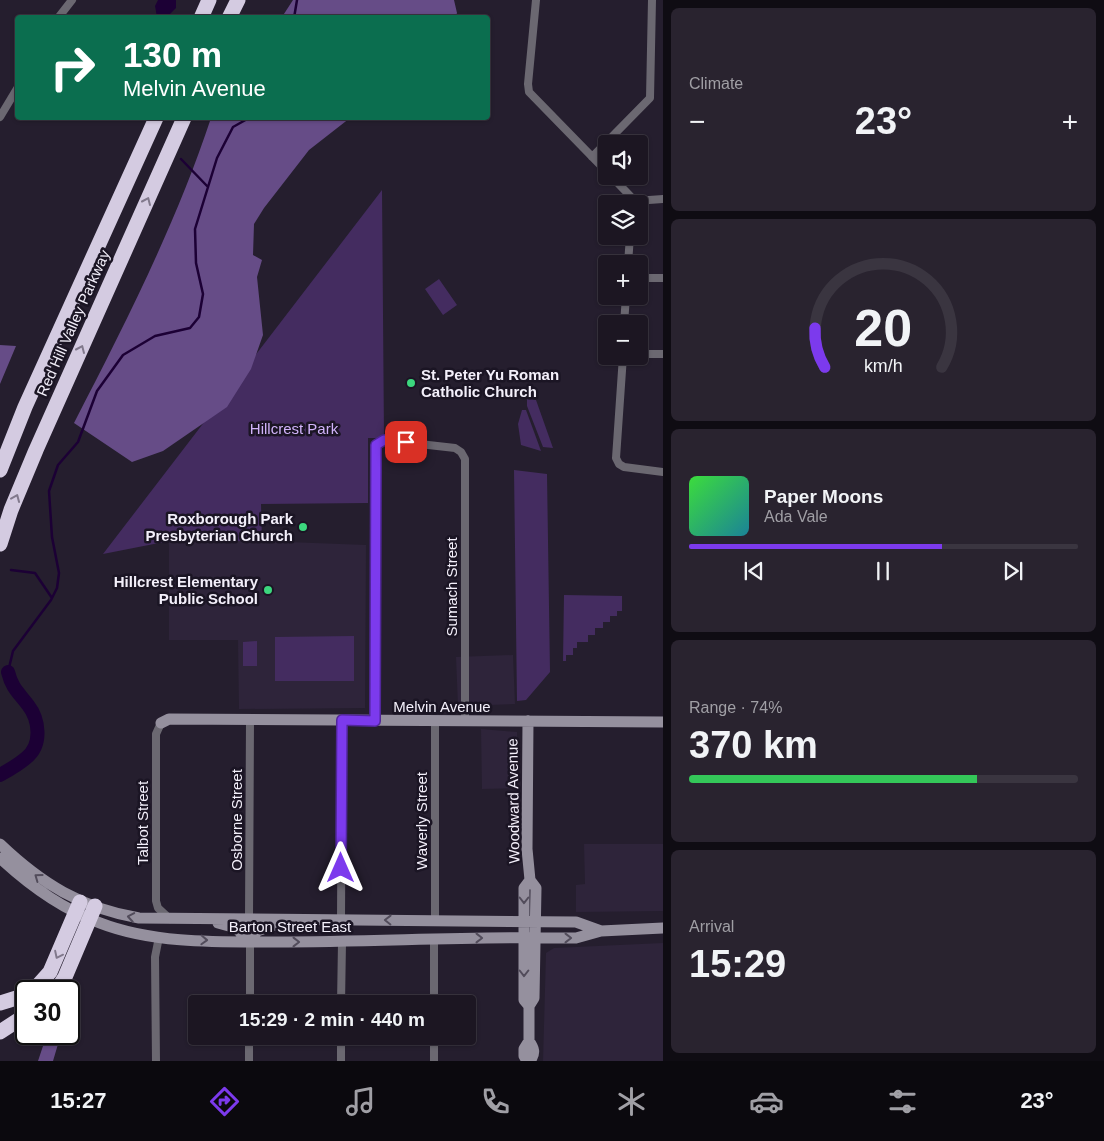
<!DOCTYPE html>
<html lang="en">
<head>
<meta charset="utf-8">
<style>
	:root { --surface:#1c1622; --page:#29232f; --text:#f1f3f6; --muted:#a09fa5; --line:#3a3540; --accent:#7c3aed }
	body { margin:0; font-family:Helvetica,sans-serif; background:var(--page); color:var(--text); height:100vh; display:flex; flex-direction:column; font-size:19px; white-space:nowrap }
	* { box-sizing:border-box; margin:0 }
	p { font-size:16px; color:var(--muted) }
	.icon { flex:none; width:28px; height:28px; fill:none; stroke:currentColor; stroke-width:2; stroke-linecap:round; stroke-linejoin:round }
	.map { position:relative; flex:1; overflow:hidden }
	.side { display:flex; flex-direction:column; gap:8px; padding:8px; background:#0f0c13; width:441px }
	.side>* { flex:none }
	.top-card { position:absolute; left:15px; top:15px; width:475px; height:105px; border-radius:5px; box-shadow:0 1px 4px #0004,0 0 0 1px var(--line); background:#0b6e4f; color:#fff; overflow:hidden }
	.tools { position:absolute; left:598px; top:135px; display:grid; gap:10px }
	.tools a { display:grid; place-items:center; width:50px; height:50px; border-radius:5px; background:var(--surface); box-shadow:0 1px 4px #0004,0 0 0 1px var(--line); font-size:25px }
	.speed { position:absolute; left:15px; top:980px; display:flex; gap:10px; font-size:25px; font-weight:700; text-align:center }
	.speed>* { display:grid; place-content:center; width:65px; height:65px; border-radius:50%; background:var(--surface); box-shadow:0 1px 4px #0004,0 0 0 1px var(--line); line-height:1 }
	.speed .limit { border:2px solid #111; border-radius:8px; background:#fff; color:#111 }
	.pin { position:absolute; display:grid; place-items:center; width:42px; height:42px; color:#fff; margin:-21px; border-radius:10px; box-shadow:0 2px 8px #0006 }
	.me { position:absolute; width:55px; margin:-28px; rotate:0deg; stroke-linejoin:round; filter:drop-shadow(0 0 4px #0008) }
	.turn { display:flex; align-items:center; gap:18px; height:105px; padding:0 25px; font-size:22px }
	.turn .icon { width:65px; height:65px; stroke-width:2.5 }
	.turn b { display:block; font-size:35px; line-height:42px }
	.big { font-size:38px; font-weight:700; line-height:1.1 }
	.side .widget { flex:1; display:flex; flex-direction:column; justify-content:center; gap:8px; min-width:0; padding:0 18px; border-radius:8px; background:var(--page) }
	.side .dial { align-items:center; gap:0 }
	.dial svg { height:130px; overflow:visible; fill:none; stroke:var(--line); stroke-width:7; stroke-linecap:round; text-anchor:middle }
	.dial text { fill:var(--text); stroke:none }
	.song { display:flex; align-items:center; gap:15px }
	.cover { width:60px; height:60px; border-radius:8px; background:linear-gradient(135deg,hsl(120 70% 55%),hsl(190 70% 35%)) }
	.played { height:5px; border-radius:2px; background:linear-gradient(90deg,var(--accent) 65%,var(--line) 65%) }
	.keys { display:flex; justify-content:space-around; direction:ltr }
	.heat { display:flex; justify-content:space-between; align-items:center; font-size:28px; direction:ltr }
	.charge { height:8px; border-radius:4px; background:linear-gradient(90deg,#34c759 74%,var(--line) 0) }
	.trip { position:absolute; left:188px; top:995px; width:288px; height:50px; border-radius:5px; background:var(--surface); box-shadow:0 1px 4px #0004,0 0 0 1px var(--line); font-weight:700; line-height:50px; text-align:center }
	.tabs { display:flex; height:80px; justify-content:space-around; align-items:center; background:#0b090e; color:var(--muted) }
	.tabs .icon { width:35px; height:35px }
	.tabs .active { color:var(--accent) }
	.tabs b { font-size:22px; color:var(--text) }
	main { display:flex; flex:1; min-height:0 }
	.map>svg:first-child { display:block }
</style>
</head>
<body>
<main>
<div class="map">
<svg width="663" height="1061" viewBox="0 0 663 1061">
	<rect width="100%" height="100%" fill="#251e2e"/>
	<path fill="#2e243a" d="M169,541h93l104,4 -1,163 -126,1 -1,-69h-69z
		M513,655l2,49 -57,2 -2,-49z
		M481,729l36,3v56l-35,1z
		M584,844h79v67l-87,1v-27l9,-1z
		M663,943v118h-120l3,-108 8,-5z"/>
	<path fill="#442c60" d="M382,190l2,248h-16v65l-107,1 1,37h-93l-66,13z
		M439,279l18,26 -14,10 -18,-26z
		M527,399l9,1 17,48 -10,-1 -16,-41z
		M522,410h4l15,41 -20,-6 -3,-21z
		M514,470l33,4 3,198 -24,28 -9,1z
		M564,595l58,1v15h-5v5h-7v6h-7v6h-8v7h-7v7h-11v6h-4v7h-7v6h-3z
		M354,636v45h-79v-44z
		M257,641v25h-14v-24z"/>
	<path fill="#664c87" d="M293,0h161l3,13 -2,5 -173,-1z
		M211,118h139l-41,32 -45,58 -10,16 -1,31 9,5 -5,17 6,58 -12,34 -24,38 -64,44 -31,11 -58,-39c51,-99 102,-199 137,-305z
		M0,345l16,1 -16,38z
		M47,1034h14l-8,27h-15z"/>
	<path fill="#1c0035" d="M158,0h18v8l-9,9h-10l-2,-11z"/>
	<g fill="none" stroke-linecap="round" stroke-linejoin="round">
		<path stroke="#1c0035" stroke-width="2.5" d="M294,18l3,-18
			M181,159l27,28
			M11,570l24,3 17,25
			M8,672l5,-21 38,-51 6,-12 2,-15 -7,-36 -3,-46 9,-26 20,-23 19,-51 26,-36 32,-19 35,-8 9,-11 4,-23 -7,-31 -1,-34 22,-71 16,-31 16,-9"/>
		<path stroke="#1c0035" stroke-width="14" d="M0,775c9,-5 18,-10 26,-17 17,-13 13,-39 2,-53 -10,-13 -16,-17 -20,-33"/>
		<path stroke="#6b6871" stroke-width="8" d="M536,0l-8,84 1,8 77,79
			M58,18l14,-18
			M0,117l18,-30
			M592,157l58,-59 2,-98
			M611,176l24,25
			M635,201l28,-2
			M628,264l2,-28
			M639,278h24
			M624,324l2,-28
			M639,354h24
			M623,356l-7,102 3,6 5,3 39,5
			M375,721l1,-276 8,-5 71,8 6,4 4,7v262
			M435,721v200
			M161,723l-5,11v167l2,7 12,11
			M249,919l1,-199
			M341,920l1,-200
			M250,1004v-62
			M341,1004l1,-62
			M434,1004v-65
			M156,1061l-1,-104 4,-20
			M249,1061v-25
			M341,1061v-25
			M434,1061v-25"/>
		<path stroke="#95909e" stroke-width="11" d="M161,723l8,-4 494,3
			M0,844c42,40 81,64 139,74l437,4 25,9
			M0,858c30,28 62,51 100,65 54,21 120,19 177,19 99,0 199,-6 299,-4l25,-7 62,-3
			M218,923l18,5 14,14
			M250,942l7,-11 20,-7
			M529,1006l-5,-6v-112l6,-8
			M529,1041c5,7 7,12 1,20
			M527,1061l-3,-5v-7l5,-8v-35l5,-8 2,-110 -6,-8 -3,-31 1,-128"/>
		<path stroke="#d4cbe1" stroke-width="15" d="M201,18l8,-18
			M229,18l9,-18
			M0,470l25,-63 131,-289
			M0,544l11,-34 25,-60 148,-332
			M33,991l17,-19 30,-70
			M56,991l9,-14 30,-71
			M0,1003l26,-8
			M0,1032l26,-17"/>
	</g>
	<defs><path id="oneway-chevron" d="M-2-3.5L2.5 0L-2 3.5" fill="none" stroke-width="1.6" stroke-linecap="round" stroke-linejoin="round" transform="scale(1.25)"/></defs>
	<g stroke="#81798c">
		<use href="#oneway-chevron" transform="translate(147 201) rotate(-66)"/>
		<use href="#oneway-chevron" transform="translate(81 349) rotate(-66)"/>
		<use href="#oneway-chevron" transform="translate(16 498) rotate(-67)"/>
		<use href="#oneway-chevron" transform="translate(58 955) rotate(116)"/>
	</g>
	<g stroke="#524c5b">
		<use href="#oneway-chevron" transform="translate(38 877) rotate(-144)"/>
		<use href="#oneway-chevron" transform="translate(524 900) rotate(90)"/>
		<use href="#oneway-chevron" transform="translate(131 917) rotate(-170)"/>
		<use href="#oneway-chevron" transform="translate(388 920) rotate(-179)"/>
		<use href="#oneway-chevron" transform="translate(479 938)"/>
		<use href="#oneway-chevron" transform="translate(568 938)"/>
		<use href="#oneway-chevron" transform="translate(204 940) rotate(2)"/>
		<use href="#oneway-chevron" transform="translate(296 942)"/>
		<use href="#oneway-chevron" transform="translate(524 973) rotate(90)"/>
	</g>
	<g fill="none" stroke-linecap="round" stroke-linejoin="round">
		<g stroke="#51269a" stroke-width="12">
			<path id="route" d="M341,868l1,-148 33,1 1,-276 8,-5 22,2"/>
		</g>
		<use href="#route" stroke="#7c3aed" stroke-width="9"/>
	</g>
	<g fill="#3cd77e" stroke="#1b1524" stroke-width="2">
		<circle cx="411" cy="383" r="5"/>
		<circle cx="303" cy="527" r="5"/>
		<circle cx="268" cy="590" r="5"/>
	</g>
	<g text-anchor="middle" dominant-baseline="central" stroke-width="5" stroke-linejoin="round" paint-order="stroke">
		<g font-size="15" fill="#f3effa" stroke="#1b1524">
			<text transform="translate(73 323) rotate(-66)">Red Hill Valley Parkway</text>
			<text transform="translate(451 587) rotate(-90)">Sumach Street</text>
			<text x="442" y="706">Melvin Avenue</text>
			<text transform="translate(513 801) rotate(-91)">Woodward Avenue</text>
			<text transform="translate(236 820) rotate(-90)">Osborne Street</text>
			<text transform="translate(421 821) rotate(-90)">Waverly Street</text>
			<text transform="translate(142 823) rotate(-90)">Talbot Street</text>
			<text x="290" y="926">Barton Street East</text>
		</g>
		<g font-size="15" font-weight="bold" fill="#f3effa" stroke="#1b1524" text-anchor="end">
			<text x="421" y="374" text-anchor="start">St. Peter Yu Roman<tspan x="421" dy="17">Catholic Church</tspan></text>
			<text x="293" y="518">Roxborough Park<tspan x="293" dy="17">Presbyterian Church</tspan></text>
			<text x="258" y="581">Hillcrest Elementary<tspan x="258" dy="17">Public School</tspan></text>
		</g>
		<g font-size="15" fill="#d1b3fa" stroke="#1b1524">
			<text x="294" y="428">Hillcrest Park</text>
		</g>
	</g>
</svg>
<div class="tools">
<a><svg class="icon" aria-label="sound" viewBox="0 0 24 24"><path d="M4 9h4l5-4v14l-5-4H4zM17 9q2 3 0 6"/></svg></a>
<a><svg class="icon" aria-label="layers" viewBox="0 0 24 24"><path d="M12 4l9 5-9 5-9-5zM3 14l9 5 9-5"/></svg></a>
<a>+</a>
<a>−</a>
</div>
<div class="speed"><div class="limit">30</div></div>
<div class="pin" style="left:406px;top:442px;background:#d93025"><svg class="icon" aria-label="arrive" viewBox="0 0 24 24"><path d="M6 21V4h12l-3 4 3 4H6"/></svg></div>
<svg class="me" style="left:341px;top:868px" viewBox="-20 -20 40 40"><path d="M0-17L14 15 0 8-14 15z" fill="#7c3aed" stroke="#fff" stroke-width="4"/></svg>
<div class="trip">15:29 · 2 min · 440 m</div>
<div class="top-card">
<div class="turn"><svg class="icon" aria-label="right" viewBox="0 0 24 24"><path d="M7 20v-9h11M14 6l5 5-5 5"/></svg><div><b>130 m</b>Melvin Avenue</div></div>
</div>
</div>
<section class="side">
<div class="widget"><p>Climate</p>
<div class="heat"><a>−</a><b class="big">23°</b><a>+</a></div>
</div>
<div class="widget dial"><svg viewBox="0 0 100 80">
<path d="M14 69A42 42 0 1 1 86 69"/>
<path d="M14 69A42 42 0 0 1 8 45" stroke="#7c3aed"/>
<text x="50" y="56" font-size="32" font-weight="700">20</text>
<text x="50" y="72" font-size="11">km/h</text>
</svg></div>
<div class="widget">
<div class="song"><i class="cover"></i><div><b>Paper Moons</b><p>Ada Vale</p></div></div>
<div class="played"></div>
<div class="keys"><svg class="icon" aria-label="previous" viewBox="0 0 24 24"><path d="M18 5L8 12l10 7zM5 5v14"/></svg><svg class="icon" aria-label="pause" viewBox="0 0 24 24"><path d="M8 5v14M16 5v14"/></svg><svg class="icon" aria-label="next" viewBox="0 0 24 24"><path d="M6 5l10 7-10 7zM19 5v14"/></svg></div>
</div>
<div class="widget"><p>Range · 74%</p><b class="big">370 km</b><div class="charge"></div></div>
<div class="widget"><p>Arrival</p><b class="big">15:29</b></div>
</section>
</main>
<nav class="tabs">
<b>15:27</b>
<svg class="icon active" aria-label="directions" viewBox="0 0 24 24"><path d="M12 3l9 9-9 9-9-9zM9 14v-3h6M13 9l2 2-2 2"/></svg>
<svg class="icon" aria-label="music" viewBox="0 0 24 24"><path d="M9 18V5l10-2v13"/><circle cx="6" cy="18" r="3"/><circle cx="16" cy="16" r="3"/></svg>
<svg class="icon" aria-label="phone" viewBox="0 0 24 24"><path d="M5 4h4l2 5-3 2q2 4 5 5l2-3 5 2v4C11 20 4 13 5 4z"/></svg>
<svg class="icon" aria-label="climate" viewBox="0 0 24 24"><path d="M12 3v18M4 7l16 10M4 17L20 7"/></svg>
<svg class="icon" aria-label="car" viewBox="0 0 24 24"><path d="M5 17H2v-5l4-1 3-4h7l3 4 3 1v5h-3M9 17h6M6 11h13"/><circle cx="7" cy="17" r="2"/><circle cx="17" cy="17" r="2"/></svg>
<svg class="icon" aria-label="filters" viewBox="0 0 24 24"><path d="M4 7h16M4 17h16"/><circle cx="9" cy="7" r="2"/><circle cx="15" cy="17" r="2"/></svg>
<b>23°</b>
</nav>
</body>
</html>
